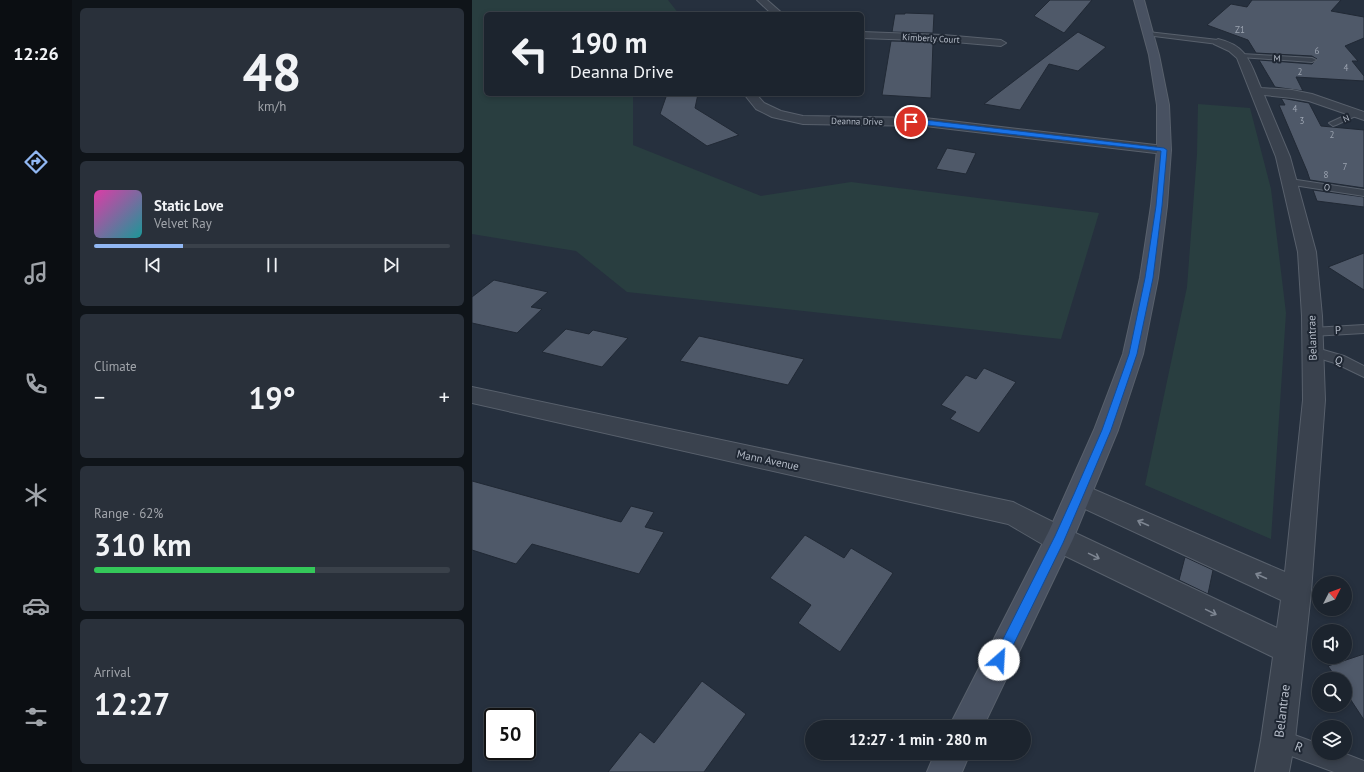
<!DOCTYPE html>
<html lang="en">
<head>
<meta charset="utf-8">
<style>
	:root { --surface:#1c242e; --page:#29303a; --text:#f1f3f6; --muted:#a0a4aa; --line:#3a414a; --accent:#91b7f3 }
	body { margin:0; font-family:"PT Sans",sans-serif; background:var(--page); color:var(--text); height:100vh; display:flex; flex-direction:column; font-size:15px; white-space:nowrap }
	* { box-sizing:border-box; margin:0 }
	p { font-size:13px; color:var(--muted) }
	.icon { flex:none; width:22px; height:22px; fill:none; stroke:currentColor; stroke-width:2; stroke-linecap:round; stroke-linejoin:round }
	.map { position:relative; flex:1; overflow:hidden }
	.details { display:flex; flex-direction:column; gap:8px; padding:8px; background:#0f1419; width:400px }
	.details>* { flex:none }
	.banner { position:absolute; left:12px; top:12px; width:380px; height:84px; border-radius:6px; box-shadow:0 2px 6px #0003,0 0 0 1px var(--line); background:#1c242e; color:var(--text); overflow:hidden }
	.needle { width:26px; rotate:48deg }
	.buttons { position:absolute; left:840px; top:576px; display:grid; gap:8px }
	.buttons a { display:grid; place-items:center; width:40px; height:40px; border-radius:50%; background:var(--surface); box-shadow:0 2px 6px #0003,0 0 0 1px var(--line); font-size:20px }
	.speed { position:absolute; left:12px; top:708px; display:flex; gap:8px; font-size:20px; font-weight:700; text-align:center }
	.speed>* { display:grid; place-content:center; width:52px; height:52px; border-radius:50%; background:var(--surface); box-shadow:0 2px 6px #0003,0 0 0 1px var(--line); line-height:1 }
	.speed .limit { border:2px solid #111; border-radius:6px; background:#fff; color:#111 }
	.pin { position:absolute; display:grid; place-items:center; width:34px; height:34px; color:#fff; margin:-17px; border:2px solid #fff; border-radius:50%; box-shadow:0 1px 4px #0007 }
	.me { position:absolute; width:44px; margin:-22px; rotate:26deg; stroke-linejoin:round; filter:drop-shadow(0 0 3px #0008) }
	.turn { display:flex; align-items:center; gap:14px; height:84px; padding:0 20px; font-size:18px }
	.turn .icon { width:52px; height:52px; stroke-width:2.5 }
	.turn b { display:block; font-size:28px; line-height:34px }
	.big { font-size:30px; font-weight:800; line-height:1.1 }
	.details .tile { flex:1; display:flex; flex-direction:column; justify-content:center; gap:6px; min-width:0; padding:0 14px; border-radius:6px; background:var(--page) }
	.details .dial { align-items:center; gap:0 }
	.dial b { font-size:52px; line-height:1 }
	.song { display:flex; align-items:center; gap:12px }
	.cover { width:48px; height:48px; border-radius:6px; background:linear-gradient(135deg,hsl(320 70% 55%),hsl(180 70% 35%)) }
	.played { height:4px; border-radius:2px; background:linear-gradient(90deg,var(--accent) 25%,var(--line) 25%) }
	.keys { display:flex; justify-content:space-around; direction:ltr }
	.heat { display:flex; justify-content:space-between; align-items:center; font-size:22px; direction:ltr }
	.charge { height:6px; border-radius:3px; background:linear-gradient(90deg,#34c759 62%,var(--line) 0) }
	.trip { position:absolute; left:333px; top:720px; width:226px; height:40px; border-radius:20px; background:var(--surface); box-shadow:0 2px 6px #0003,0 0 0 1px var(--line); font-weight:800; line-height:40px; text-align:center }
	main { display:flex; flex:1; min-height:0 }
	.dock { display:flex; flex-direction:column; width:72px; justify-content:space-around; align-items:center; background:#0b0e12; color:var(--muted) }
	.dock .icon { width:28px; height:28px }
	.dock .active { color:var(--accent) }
	.dock b { font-size:18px; color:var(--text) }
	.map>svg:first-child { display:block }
</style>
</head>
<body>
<main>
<nav class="dock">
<b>12:26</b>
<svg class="icon active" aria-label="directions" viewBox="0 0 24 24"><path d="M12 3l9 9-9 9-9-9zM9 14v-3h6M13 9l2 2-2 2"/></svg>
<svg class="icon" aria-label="music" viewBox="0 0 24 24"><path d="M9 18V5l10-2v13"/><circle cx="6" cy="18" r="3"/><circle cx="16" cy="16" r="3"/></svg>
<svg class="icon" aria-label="phone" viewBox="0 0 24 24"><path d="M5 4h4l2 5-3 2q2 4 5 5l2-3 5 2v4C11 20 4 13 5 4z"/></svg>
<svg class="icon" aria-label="climate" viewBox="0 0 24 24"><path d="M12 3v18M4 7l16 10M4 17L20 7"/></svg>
<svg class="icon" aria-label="car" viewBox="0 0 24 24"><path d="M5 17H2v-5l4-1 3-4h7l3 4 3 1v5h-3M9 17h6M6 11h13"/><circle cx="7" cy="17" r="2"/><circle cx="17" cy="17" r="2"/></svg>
<svg class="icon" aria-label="filters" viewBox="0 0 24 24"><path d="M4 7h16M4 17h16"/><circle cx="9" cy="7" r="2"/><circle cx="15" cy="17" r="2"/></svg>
</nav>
<section class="details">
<div class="tile dial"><b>48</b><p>km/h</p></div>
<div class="tile">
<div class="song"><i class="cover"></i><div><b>Static Love</b><p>Velvet Ray</p></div></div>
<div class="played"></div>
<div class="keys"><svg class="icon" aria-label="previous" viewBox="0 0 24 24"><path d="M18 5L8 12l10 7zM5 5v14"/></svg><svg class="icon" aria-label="pause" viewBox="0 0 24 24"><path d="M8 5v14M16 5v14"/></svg><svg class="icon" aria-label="next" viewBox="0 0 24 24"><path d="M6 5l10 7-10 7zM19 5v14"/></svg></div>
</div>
<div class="tile"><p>Climate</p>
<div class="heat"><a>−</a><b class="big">19°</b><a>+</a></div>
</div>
<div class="tile"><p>Range · 62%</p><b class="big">310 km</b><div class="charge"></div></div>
<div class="tile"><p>Arrival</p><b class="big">12:27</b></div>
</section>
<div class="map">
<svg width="892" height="772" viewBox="0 0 892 772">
	<rect width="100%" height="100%" fill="#26303e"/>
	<path fill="#293e40" d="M0,0h196l11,14h-193v80h147v51l128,51 90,-14 248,31 -38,126 -434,-47 -51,-41 -104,-17z
		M726,104l52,4 21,81 15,124 -15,226 -126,-54 42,-198 10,-133z"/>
	<path fill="#4f5969" stroke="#212935" d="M578,0h42l-28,33 -30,-17z
		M780,0h89l-10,11 33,6v21l-19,8 13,15h-6l12,15v5l-68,-4 7,14 -28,-4 -16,-27 53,4 5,-5 -5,-3 -56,-3 -8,-13 -41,-15 24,-21 16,3z
		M433,13l29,1 -1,19 -41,-1 3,-18h10z
		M606,32l28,15 -28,24 -29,-7 -29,46 -36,-6z
		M419,41l42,1 -2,56 -49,-3z
		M195,94h31l-3,14 44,27 -32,11 -47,-32z
		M809,98l28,5 12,23 43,4v58l-54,-8 -3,-9 -28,-66h6z
		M475,148l29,5 -10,21 -30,-5z
		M841,190l51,7v10l-47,-6z
		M892,253v37l-36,-23z
		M22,280l54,12 -17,15 11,2 -25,24 -45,-10v-26z
		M94,329l23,5 4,-4 35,8 -26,29 -60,-15z
		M227,336l105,23 -16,26 -108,-24z
		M512,368l32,14 -37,51 -29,-14 6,-7 -15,-7 25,-30 10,4z
		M0,481l149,41 10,-16 23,6 -9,15 19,5 -25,42 -107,-30 -16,20 -44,-14z
		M333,535l39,23 7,-10 42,25 -53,79 -42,-29 13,-18 -41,-27z
		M713,557l28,13 -5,24 -29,-14z
		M892,654v66l-19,-29v-12h-8l-9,-13z
		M230,681l44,33 -42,58h-96l32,-40 14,11z"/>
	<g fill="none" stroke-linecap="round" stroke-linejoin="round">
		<g stroke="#58606c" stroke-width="2">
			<path id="service" d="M676,32l70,8 3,2 -3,2 -72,-9v-2z
				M770,54l70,4 4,2 -4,2 -72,-5v-2z
				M883,111h6l1,2 -26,12 -3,1 -4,-3z
				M818,179l74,11v6l-77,-12 -2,-2 2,-2z
				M892,325v8l-52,3 -5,-1 -1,-3 1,-3 5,-1z
				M841,347l31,9 20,10v11l-29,-14 -27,-8 -2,-3 2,-3z
				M806,729l41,15v9h24l21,8v11h-30l-64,-24 -3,-8 3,-8z"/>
		</g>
		<g stroke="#58606c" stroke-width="2">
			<path id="minor" d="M285,0h10l16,14h-11z
				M390,32l81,3 58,5 5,3 -5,3 -58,-5 -81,-3z
				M746,39c30,7 32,24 43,49l31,2 20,4 52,18v8l-55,-19 -17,-3 -28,-3 26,62 26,95 6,64 3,84 -14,192 -16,148 -6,32h-34l6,-32 12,-83 -224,-109 -41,-24 -536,-121v-16l541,115 56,28 208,98 4,-28 -211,-98 -4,-8 4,-8 9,-3 206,89 18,-172 -1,-84 -4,-64 -22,-95 -39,-99 -8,-7 -15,-7 -1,-2z
				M272,94h12l8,9 17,8 22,5 122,2 239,28 5,1 2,3 -2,3 -5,1 -239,-28 -122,-2 -31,-7 -16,-8z"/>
		</g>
		<g stroke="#58606c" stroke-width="2">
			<path id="secondary" d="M662,0h10l15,55 10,50 2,45 -4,56 -9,72 -15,76 -25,76 -45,109 -90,188h-34l100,-196 45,-101 29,-76 17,-76 11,-72 6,-56v-45l-8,-50z
				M463,753h35l-8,19h-35z"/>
		</g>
		<use href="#service" fill="#3a424e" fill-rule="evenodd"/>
		<use href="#minor" fill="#3a424e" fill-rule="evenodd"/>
		<use href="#secondary" fill="#485161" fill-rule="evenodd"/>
	</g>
	<defs><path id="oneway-shaft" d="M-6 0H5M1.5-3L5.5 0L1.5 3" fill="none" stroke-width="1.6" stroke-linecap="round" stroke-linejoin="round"/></defs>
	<g stroke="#7e8692">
		<use href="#oneway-shaft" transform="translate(671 523) rotate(-156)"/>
		<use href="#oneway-shaft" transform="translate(622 556) rotate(26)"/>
		<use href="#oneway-shaft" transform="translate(789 576) rotate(-156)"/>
		<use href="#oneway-shaft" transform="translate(739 612) rotate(26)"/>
	</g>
	<path fill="#1a73e8" stroke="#114b97" d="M439,120h14l239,28 3,2 -5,56 -9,72 -16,76 -26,76 -27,64 -21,49 -59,121 -5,2 -4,-2 -2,-4 2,-5 60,-119 19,-42 28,-64 27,-76 16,-76 11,-72 5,-55 -252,-28v-2z"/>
	<g text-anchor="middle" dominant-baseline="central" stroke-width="4" stroke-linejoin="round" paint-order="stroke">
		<g font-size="9" fill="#9ca4b1">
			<text x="768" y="29">Z1</text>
			<text x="845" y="50">6</text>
			<text x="874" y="67">4</text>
			<text x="828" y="71">2</text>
			<text x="823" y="108">4</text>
			<text x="830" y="120">3</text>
			<text x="860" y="134">2</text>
			<text x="873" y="166">7</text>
			<text x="854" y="174">8</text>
		</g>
		<g font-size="9" fill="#b6bdc9" stroke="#1f2733">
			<text transform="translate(459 38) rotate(3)">Kimberly Court</text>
			<text transform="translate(805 58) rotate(3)">M</text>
			<text transform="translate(874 118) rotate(-22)">N</text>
			<text transform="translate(385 121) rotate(1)">Deanna Drive</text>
			<text transform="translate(855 187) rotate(8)">O</text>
		</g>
		<g font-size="11" fill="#b6bdc9" stroke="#1f2733">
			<text transform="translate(866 330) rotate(-2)">P</text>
			<text transform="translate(840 338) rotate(-92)">Belantrae</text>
			<text transform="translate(867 360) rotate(21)">Q</text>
			<text transform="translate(296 460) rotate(12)">Mann Avenue</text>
		</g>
		<g font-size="13" fill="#b6bdc9" stroke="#1f2733">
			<text transform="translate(810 711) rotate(-83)">Belantrae</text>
			<text transform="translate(827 747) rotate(21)">R</text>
		</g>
	</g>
</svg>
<div class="buttons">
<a><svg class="needle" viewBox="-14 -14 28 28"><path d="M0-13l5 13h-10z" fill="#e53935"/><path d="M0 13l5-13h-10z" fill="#a0a4aa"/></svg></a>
<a><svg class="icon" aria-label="sound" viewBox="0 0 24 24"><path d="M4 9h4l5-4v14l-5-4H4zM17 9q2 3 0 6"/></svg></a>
<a><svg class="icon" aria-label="search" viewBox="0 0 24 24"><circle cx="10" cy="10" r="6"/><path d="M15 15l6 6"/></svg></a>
<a><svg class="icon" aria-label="layers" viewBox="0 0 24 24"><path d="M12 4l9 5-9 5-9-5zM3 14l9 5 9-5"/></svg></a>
</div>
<div class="speed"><div class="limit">50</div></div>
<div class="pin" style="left:439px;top:122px;background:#d93025"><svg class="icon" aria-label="arrive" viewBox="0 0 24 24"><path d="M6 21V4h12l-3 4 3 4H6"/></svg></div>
<svg class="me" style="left:527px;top:660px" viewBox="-20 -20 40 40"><circle r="19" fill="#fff"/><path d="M0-13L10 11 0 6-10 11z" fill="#1a73e8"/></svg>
<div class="trip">12:27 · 1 min · 280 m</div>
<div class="banner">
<div class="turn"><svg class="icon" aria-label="left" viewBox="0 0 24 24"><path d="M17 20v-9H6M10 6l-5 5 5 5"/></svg><div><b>190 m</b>Deanna Drive</div></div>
</div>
</div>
</main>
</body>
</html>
